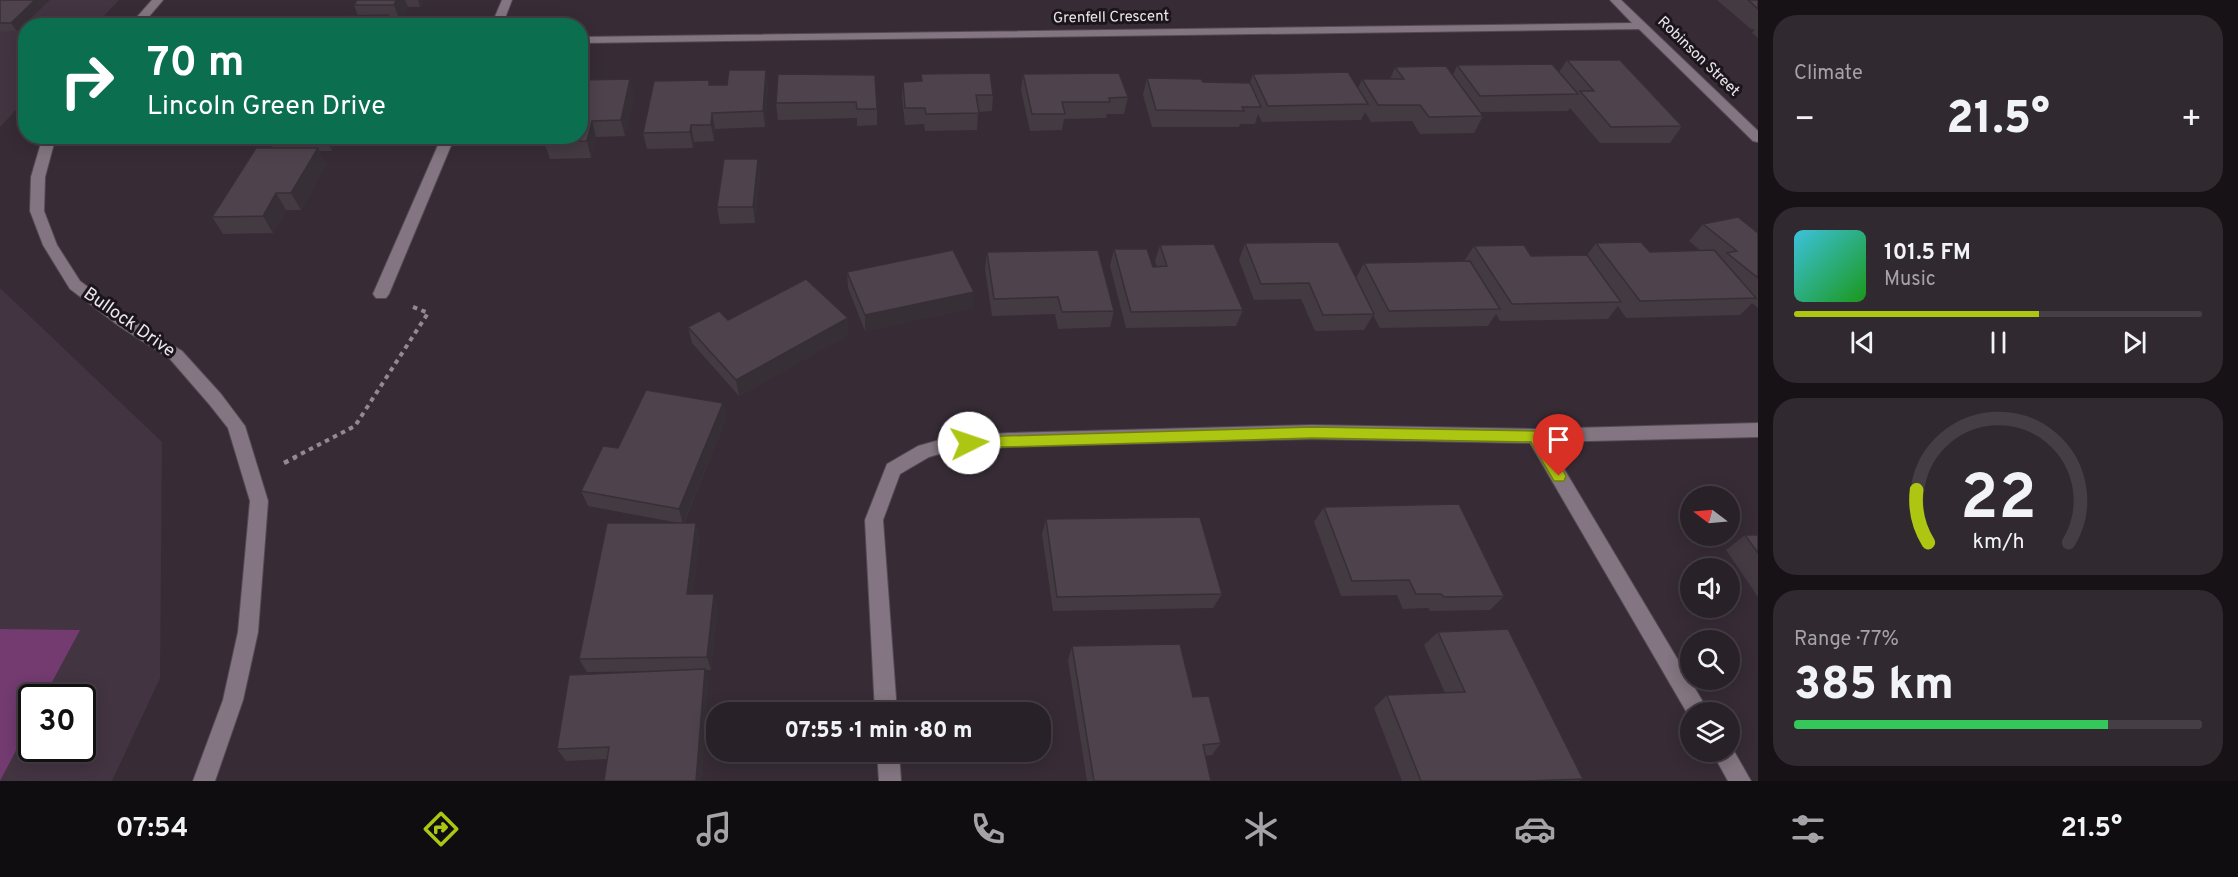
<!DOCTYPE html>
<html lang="en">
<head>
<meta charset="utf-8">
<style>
	:root { --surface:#292128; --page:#312930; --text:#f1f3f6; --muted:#a5a3a8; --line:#453e45; --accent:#acc611 }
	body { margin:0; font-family:Overpass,sans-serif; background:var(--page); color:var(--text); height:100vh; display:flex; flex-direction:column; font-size:22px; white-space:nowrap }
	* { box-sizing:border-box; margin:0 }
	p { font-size:20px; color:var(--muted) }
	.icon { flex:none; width:33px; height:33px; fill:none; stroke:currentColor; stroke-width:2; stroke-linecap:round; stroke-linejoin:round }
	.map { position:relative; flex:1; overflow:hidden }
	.details { display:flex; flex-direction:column; gap:15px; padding:15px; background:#171216; width:480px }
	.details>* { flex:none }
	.guide { position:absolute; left:18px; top:18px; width:570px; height:126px; border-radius:24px; box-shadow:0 3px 15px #0003,0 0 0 2px var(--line); background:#0b6e4f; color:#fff; overflow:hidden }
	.needle { width:39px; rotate:286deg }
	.fabs { position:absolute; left:1680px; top:486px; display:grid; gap:12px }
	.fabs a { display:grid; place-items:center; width:60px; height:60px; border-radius:50%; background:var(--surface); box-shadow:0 3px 15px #0003,0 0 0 2px var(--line); font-size:30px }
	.speed { position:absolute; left:18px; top:684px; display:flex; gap:12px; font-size:30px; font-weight:700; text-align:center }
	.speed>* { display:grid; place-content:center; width:78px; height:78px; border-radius:50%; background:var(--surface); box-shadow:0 3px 15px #0003,0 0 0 2px var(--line); line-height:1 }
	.speed .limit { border:3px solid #111; border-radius:9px; background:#fff; color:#111 }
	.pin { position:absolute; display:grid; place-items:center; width:51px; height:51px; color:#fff; margin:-62px -26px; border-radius:50% 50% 50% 0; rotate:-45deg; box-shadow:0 0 6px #0007 }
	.pin .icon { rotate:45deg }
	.me { position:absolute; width:66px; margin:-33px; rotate:86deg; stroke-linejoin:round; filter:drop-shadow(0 0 4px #0008) }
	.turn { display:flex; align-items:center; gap:21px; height:126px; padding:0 30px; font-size:27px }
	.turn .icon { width:78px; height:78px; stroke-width:2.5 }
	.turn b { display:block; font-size:42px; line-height:51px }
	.big { font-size:45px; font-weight:800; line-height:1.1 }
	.details .card { flex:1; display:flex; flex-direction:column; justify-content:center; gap:9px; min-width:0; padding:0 21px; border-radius:24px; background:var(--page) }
	.details .dial { align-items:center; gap:0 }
	.dial svg { height:156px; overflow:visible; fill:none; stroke:var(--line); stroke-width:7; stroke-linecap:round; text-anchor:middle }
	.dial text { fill:var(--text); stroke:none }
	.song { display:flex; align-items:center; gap:18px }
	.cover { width:72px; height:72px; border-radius:9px; background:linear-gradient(135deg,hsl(190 70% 55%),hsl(120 70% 35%)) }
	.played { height:6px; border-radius:3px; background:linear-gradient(90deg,var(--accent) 60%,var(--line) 60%) }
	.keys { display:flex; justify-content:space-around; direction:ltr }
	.heat { display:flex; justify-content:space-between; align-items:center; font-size:33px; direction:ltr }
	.charge { height:9px; border-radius:4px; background:linear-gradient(90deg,#34c759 77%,var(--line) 0) }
	.trip { position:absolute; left:706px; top:702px; width:345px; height:60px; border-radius:24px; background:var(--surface); box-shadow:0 3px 15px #0003,0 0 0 2px var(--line); font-weight:800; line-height:60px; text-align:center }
	.menu { display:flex; height:96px; justify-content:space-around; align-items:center; background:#100d10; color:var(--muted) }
	.menu .icon { width:42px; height:42px }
	.menu .active { color:var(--accent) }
	.menu b { font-size:27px; color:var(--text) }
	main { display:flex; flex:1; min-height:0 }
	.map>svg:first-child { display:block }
</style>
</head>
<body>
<main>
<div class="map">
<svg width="1758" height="781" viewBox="0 0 1758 781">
	<rect width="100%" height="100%" fill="#372c36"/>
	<path fill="#433442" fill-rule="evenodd" d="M0,0h119l-24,25 -69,1 -1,74 -25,27z
		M0,288l162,154 -2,236 -48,103h-112zM32,698h50v50h-50z"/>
	<path fill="#733b70" d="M0,629l80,1 -36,67 -12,1 -1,24 -31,59z"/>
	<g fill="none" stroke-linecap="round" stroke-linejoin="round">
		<g stroke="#544a53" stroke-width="2">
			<path id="minor" d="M502,0h10l-10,26h-11z
				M1610,0h11l137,131v11l-5,-1 -114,-112 -1059,14v-6l1052,-14z
				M442,136h13l-66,158 -3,4h-10l-3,-4z
				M1758,423v14l-210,5 161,270h-19v6l-160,-275 -218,-4 -304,8 -58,4 -21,6 -29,17 -17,46 14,192h-22l-10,-192 22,-56 31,-18 32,-9 58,-4 304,-8 223,4z
				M1730,744l21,37h-23l-16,-29h18z
				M877,752h22l2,29h-22z"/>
		</g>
		<g stroke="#544a53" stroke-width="2">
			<path id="tertiary" d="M152,0h11l-22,26h-12z
				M43,136h13l-11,41 -1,34 13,34 23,36 49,37 53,33 39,43 24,32 23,75 -10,131 -15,68 -28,81h-22l30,-81 15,-68 12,-131 -22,-73 -19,-24 -39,-45 -51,-33 -49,-37 -27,-44 -13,-34 1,-34z"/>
		</g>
		<path stroke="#938992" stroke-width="4" stroke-dasharray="4.5 4.5" stroke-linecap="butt" d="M293,458l62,-32 73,-113 -17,-7"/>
		<path stroke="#938992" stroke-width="4.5" stroke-dasharray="5 5" stroke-linecap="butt" d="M284,463l12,-6"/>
		<use href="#minor" fill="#837682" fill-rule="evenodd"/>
		<use href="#tertiary" fill="#837682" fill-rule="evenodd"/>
	</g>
	<path fill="#433a42" d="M0,0h50l-33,31 -17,1z
		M357,0h67l-4,7h-12l-8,14 -62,4 20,-9 -4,-11z
		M1717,0h41v38l-6,-5 3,-4h-4z
		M1567,60l115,66 -12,17h-70l-30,-35 -2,3 -88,1 3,4 -9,17 -54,1 -8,-13 -41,1 -6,-10 -4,8 -99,2 -4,-8 -3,10h-15l-1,3h-87l-9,-32 4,-17 56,4 47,1 3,-9 105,14 4,-9h28l5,-12 58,8 4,-10 102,7z
		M778,74l99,35v16l-20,1v-8l-79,2 -2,-17z
		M921,74l72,21 -1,16 -14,1 -1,18 -52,1 -1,-7 -19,1 -3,-27 1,-16 18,-1z
		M1023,74l105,23 -4,17h-17l-1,4 -42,1 -2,11 -32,1 -9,-41z
		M580,80l54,15 -9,41 -29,1 -5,21 -41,1 -6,-17 36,-6z
		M710,85l58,1 -3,41 -50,2 -1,12 -20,1 -1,6 -46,1 -4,-16z
		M266,136h74l-8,15h-13l7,13 -25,46h-15l-13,23 -50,1 -11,-17 60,-69z
		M758,159l2,16 -5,48 -35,1 -3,-17z
		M1703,224l55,9v75l-6,-5 -12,12 -114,3 -8,-12 -10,13 -108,2 -4,-7 -8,12 -108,2 -7,-13 -9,15 -49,1 -14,-32 -47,1 -15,-40 6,-17 111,35 8,-15 100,-2 10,-15 57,10 56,-1 9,-12 54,9 51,-1 -12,-10z
		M1160,245l83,65 -7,16 -110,2 -16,-62 4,-17 39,18h4l-2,-6z
		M987,252l127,59 -4,16 -52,2 -3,-15 -63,2 -7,-47z
		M847,272l126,36 -108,23 -17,-43z
		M728,320l120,15 -109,61 -47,-53 -4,-16z
		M723,403l3,16 -42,104h12l4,15 -7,56 25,14 -7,62h-6l4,12 -102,77 -41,2 -9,-12 113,-78 -83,1 -8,-13 100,-136 -91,-17 -7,-15 37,-43z
		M1324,507l180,89 -14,14 -60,1 -2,-3 -25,1 -6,-14 -56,1 -27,-74z
		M1046,519l176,75 -9,14 -160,3 -11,-77z
		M1745,535h13v62l-32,-47z
		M1438,632l145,147 -4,2h-177l-28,-73 13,-13 58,-2 -21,-48z
		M1072,646l121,51 28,46 -9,12 -7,1 6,25h-124l-19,-121z"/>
	<path fill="#372f36" d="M35,0h15l-33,31 -6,-8z
		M396,0h9l3,7 -8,14 -6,-16z
		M418,0h6l-4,7z
		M388,15l5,11h-9l-1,-2z
		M766,70l2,16 -3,41 -2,-16z
		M630,79l4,16 -9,41 -4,-16z
		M712,113l3,16 -1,12 -3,-16z
		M592,121l4,16 -5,21 -4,-17z
		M691,125l3,17 -1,6 -3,-16z
		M324,136h16l-8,15z
		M318,148l8,16 -25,46 -10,-17z
		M758,159l2,16 -5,48 -2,-16z
		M276,193l10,17 -13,23 -10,-17z
		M974,292l-1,16 -108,23v-16z
		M848,318v17l-109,61 -3,-16z
		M723,403l3,16 -43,105 -4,-15z
		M696,523l4,15 -8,70 -5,-14z
		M714,594l4,14 -7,62 -4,-13z
		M705,669l4,13 -7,99h-6z"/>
	<path fill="#4e434d" stroke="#372f36" stroke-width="1.5" d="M0,0h35l-24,23h-11z
		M357,0h39l-2,5h-40z
		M1748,0h10v9z
		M388,15l-5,9h5l-1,2h-75l26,-1 6,-9z
		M1567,60h53l62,66 -71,1 -31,-36h14z
		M1552,64l26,30 -98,2 -23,-31z
		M1446,66l37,50 -54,1 -9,-12h-42l-16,-26h42l-9,-12z
		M729,70h37l-3,41 -51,2 -1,12h-20l-1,7 -47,1 11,-52 55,-1v5h18z
		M1348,72l20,32 -100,2 -15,-32z
		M990,73l3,22h-17l3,18 -53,1 -1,-6h-20l-2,-26 19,-1 -1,-7z
		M1119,73l9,24 -19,1 1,4h-48l3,12h-33l-9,-40z
		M778,74l97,1 2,34h-20l-1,-7 -80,1z
		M1147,78l54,1 2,3 47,1 11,24h-19l2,4 -88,-1z
		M630,79l-9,41 -29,1 -5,20 -43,1 2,-6h34v-56z
		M256,148h62l-27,45h-15l-13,23 -51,1z
		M724,159h34l-5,48h-36z
		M1738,217l20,16v45l-31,-25 10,-2 -34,-27z
		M1338,242l36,72 -51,1 -14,-32 -48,1 -16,-41z
		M1641,242l9,10 64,-2 42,48 -116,3 -44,-58z
		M1214,244l29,66 -112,2 -17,-63h33l6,18 14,-1 -7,-21z
		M1524,245l7,11 56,-1 34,47 -109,2 -38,-58z
		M953,250l21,42 -109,23 -18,-43z
		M1098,250l16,61 -52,1 -4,-15 -64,2 -7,-47z
		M1470,261l30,48 -111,2 -25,-48z
		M806,279l42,39 -112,62 -48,-53 31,-16 9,9z
		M646,390l77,13 -44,106 -98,-18 22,-45 15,2z
		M1459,504l45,92 -60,1 -3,-3h-25l-7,-14 -57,1 -28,-74z
		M1200,517l22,77 -165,3 -11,-78z
		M607,523h89l-9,71h27l-7,63 -128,2z
		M1745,535h13v18z
		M1508,629l75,150 -55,2h-107l-34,-86 78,-3 -27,-60z
		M1180,644l13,53 16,-1 12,47 -18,2 8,36h-117l-22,-135z
		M705,669l-9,112h-92l5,-34 -52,2 12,-74z"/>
	<path fill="#acc611" stroke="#70810b" stroke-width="1.5" d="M1312,427l224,4 5,1 25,44 -2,5h-10l-23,-39 -219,-4 -343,10 -7,-5 7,-6z"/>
	<g text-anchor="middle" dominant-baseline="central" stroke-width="6" stroke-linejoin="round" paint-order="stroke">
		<g font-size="15" fill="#ede5ec" stroke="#1b161b">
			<text transform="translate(1111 18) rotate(-1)">Grenfell Crescent</text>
			<text transform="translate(1698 57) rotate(44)">Robinson Street</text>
		</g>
		<g font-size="18" fill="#ede5ec" stroke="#1b161b">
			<text transform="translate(129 323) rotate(35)">Bullock Drive</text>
		</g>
	</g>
</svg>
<div class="fabs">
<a><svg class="needle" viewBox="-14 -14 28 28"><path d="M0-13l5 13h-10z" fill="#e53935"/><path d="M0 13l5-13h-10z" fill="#a5a3a8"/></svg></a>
<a><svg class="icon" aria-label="sound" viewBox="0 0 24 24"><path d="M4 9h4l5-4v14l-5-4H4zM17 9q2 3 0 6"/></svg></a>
<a><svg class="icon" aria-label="search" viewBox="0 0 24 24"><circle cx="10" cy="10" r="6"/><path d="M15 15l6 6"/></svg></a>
<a><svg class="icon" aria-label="layers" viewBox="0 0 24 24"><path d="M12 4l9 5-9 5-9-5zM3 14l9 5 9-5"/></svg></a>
</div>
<div class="speed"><div class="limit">30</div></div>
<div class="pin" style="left:1559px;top:476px;background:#d93025"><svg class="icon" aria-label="arrive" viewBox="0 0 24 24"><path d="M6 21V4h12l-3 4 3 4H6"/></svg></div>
<svg class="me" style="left:969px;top:443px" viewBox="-20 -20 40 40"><circle r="19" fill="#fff"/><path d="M0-13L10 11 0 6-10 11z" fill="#acc611"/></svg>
<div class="trip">07:55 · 1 min · 80 m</div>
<div class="guide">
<div class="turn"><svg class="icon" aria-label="right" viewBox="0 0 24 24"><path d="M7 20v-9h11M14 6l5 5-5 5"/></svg><div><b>70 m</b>Lincoln Green Drive</div></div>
</div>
</div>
<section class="details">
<div class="card"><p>Climate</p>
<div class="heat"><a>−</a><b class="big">21.5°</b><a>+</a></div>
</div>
<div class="card">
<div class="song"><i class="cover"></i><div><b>101.5 FM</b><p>Music</p></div></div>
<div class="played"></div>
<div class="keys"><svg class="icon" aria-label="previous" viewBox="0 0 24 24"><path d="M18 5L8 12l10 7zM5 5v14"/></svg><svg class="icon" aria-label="pause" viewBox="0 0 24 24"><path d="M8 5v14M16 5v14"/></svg><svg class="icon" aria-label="next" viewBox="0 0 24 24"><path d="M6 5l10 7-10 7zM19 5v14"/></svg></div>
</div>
<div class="card dial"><svg viewBox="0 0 100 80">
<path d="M14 69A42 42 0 1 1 86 69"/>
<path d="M14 69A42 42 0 0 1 8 42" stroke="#acc611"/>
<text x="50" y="56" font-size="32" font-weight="700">22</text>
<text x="50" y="72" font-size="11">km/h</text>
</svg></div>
<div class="card"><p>Range · 77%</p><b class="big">385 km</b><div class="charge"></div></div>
</section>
</main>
<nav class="menu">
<b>07:54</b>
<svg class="icon active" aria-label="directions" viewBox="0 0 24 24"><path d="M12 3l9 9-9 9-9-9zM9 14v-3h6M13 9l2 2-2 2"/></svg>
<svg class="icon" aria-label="music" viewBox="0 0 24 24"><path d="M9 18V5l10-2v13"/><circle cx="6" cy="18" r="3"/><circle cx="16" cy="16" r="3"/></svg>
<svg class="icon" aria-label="phone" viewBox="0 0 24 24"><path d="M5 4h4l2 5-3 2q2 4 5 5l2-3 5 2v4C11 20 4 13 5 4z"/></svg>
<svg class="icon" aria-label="climate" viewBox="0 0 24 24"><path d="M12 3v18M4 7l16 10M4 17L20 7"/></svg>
<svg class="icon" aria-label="car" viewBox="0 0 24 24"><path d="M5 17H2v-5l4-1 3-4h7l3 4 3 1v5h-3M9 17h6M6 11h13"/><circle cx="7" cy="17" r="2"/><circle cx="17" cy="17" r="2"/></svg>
<svg class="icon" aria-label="filters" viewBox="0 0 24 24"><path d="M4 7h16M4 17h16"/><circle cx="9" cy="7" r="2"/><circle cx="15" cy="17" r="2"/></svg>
<b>21.5°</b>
</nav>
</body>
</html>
